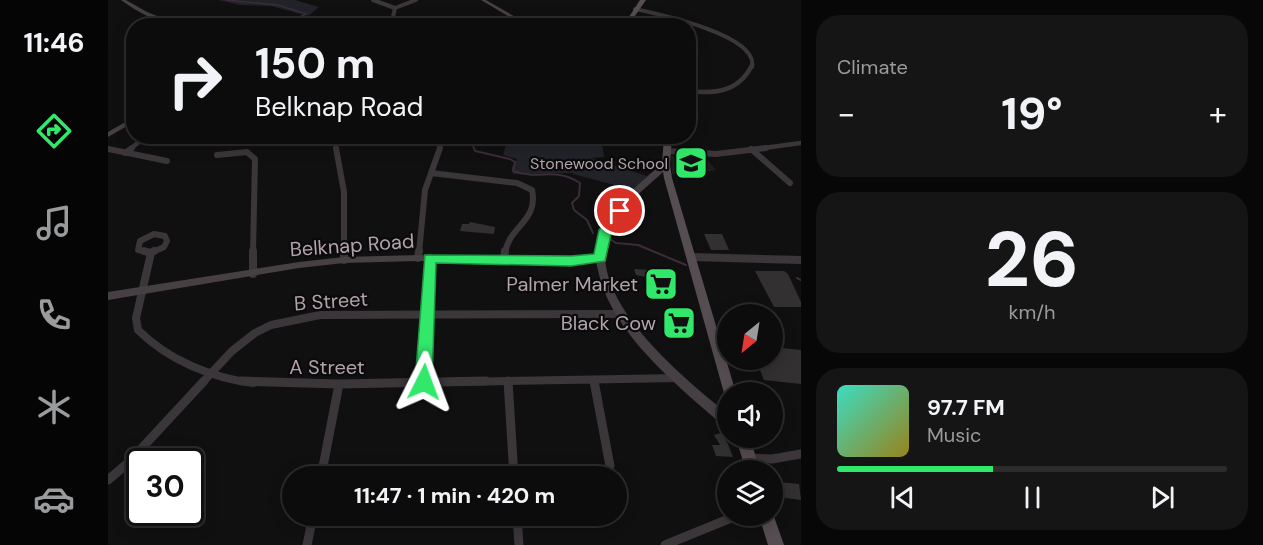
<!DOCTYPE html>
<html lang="en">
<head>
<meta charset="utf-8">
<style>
	:root { --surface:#0d0c0c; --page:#161515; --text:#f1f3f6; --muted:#9a9b9d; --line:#2d2c2d; --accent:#31e86a }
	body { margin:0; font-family:"DM Sans",sans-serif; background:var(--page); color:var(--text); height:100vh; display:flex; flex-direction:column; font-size:22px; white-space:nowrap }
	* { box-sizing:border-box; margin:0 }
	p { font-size:20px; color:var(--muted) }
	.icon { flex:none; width:33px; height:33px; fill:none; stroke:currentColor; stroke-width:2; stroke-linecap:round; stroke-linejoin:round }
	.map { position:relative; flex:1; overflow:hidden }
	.details { display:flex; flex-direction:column; gap:15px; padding:15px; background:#070707; width:462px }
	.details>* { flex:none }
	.top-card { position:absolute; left:18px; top:18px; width:570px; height:126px; border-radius:24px; box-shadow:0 3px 15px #0003,0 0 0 2px var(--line); background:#0d0c0c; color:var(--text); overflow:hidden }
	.needle { width:39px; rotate:210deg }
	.fabs { position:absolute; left:609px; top:304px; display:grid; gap:12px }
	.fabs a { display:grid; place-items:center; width:66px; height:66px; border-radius:50%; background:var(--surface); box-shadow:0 3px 15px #0003,0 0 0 2px var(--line); font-size:30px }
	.speed { position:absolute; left:18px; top:448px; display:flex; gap:12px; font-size:30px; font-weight:700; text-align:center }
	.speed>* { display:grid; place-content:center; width:78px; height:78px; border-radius:50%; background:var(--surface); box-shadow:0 3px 15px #0003,0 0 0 2px var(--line); line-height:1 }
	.speed .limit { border:3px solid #111; border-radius:9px; background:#fff; color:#111 }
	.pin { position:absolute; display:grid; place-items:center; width:51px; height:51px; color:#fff; margin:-26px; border:3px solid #fff; border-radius:50%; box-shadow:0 2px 6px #0007 }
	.me { position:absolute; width:66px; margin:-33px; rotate:3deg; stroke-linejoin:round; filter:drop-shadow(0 0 4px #0008) }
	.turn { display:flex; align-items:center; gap:21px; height:126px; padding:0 30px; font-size:27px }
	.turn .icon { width:78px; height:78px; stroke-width:2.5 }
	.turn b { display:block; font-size:42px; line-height:51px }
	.big { font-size:45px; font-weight:700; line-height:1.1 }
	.details .tile { flex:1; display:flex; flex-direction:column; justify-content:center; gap:9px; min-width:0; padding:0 21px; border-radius:24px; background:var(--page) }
	.details .dial { align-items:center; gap:0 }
	.dial b { font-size:78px; line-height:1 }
	.song { display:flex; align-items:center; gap:18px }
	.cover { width:72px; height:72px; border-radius:9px; background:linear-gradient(135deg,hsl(170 70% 55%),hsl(50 70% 35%)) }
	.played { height:6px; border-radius:3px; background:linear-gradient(90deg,var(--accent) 40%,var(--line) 40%) }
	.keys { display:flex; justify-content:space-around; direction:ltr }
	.heat { display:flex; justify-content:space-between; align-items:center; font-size:33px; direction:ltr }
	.trip { position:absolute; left:174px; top:466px; width:345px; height:60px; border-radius:30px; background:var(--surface); box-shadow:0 3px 15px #0003,0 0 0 2px var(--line); font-weight:700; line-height:60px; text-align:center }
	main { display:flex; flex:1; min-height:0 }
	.tab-bar { display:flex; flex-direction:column; width:108px; justify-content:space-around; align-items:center; background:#050505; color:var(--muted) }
	.tab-bar .icon { width:42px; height:42px }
	.tab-bar .selected { color:var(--accent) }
	.tab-bar b { font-size:27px; color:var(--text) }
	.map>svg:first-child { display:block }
</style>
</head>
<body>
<main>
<nav class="tab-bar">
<b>11:46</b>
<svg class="icon selected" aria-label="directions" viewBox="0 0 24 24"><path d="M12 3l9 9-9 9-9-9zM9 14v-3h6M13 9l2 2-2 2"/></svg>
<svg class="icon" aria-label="music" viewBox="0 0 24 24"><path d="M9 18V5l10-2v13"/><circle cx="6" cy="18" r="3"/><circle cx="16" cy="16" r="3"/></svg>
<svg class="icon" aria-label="phone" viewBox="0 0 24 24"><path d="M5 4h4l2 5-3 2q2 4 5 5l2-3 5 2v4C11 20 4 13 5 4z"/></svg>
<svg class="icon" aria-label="climate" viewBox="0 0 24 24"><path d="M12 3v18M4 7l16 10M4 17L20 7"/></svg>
<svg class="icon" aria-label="car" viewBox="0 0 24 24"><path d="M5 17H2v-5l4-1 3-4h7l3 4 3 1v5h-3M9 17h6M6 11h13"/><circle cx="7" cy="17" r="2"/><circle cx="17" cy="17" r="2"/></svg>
</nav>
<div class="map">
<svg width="693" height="545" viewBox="0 0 693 545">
	<rect width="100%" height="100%" fill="#111010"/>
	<path fill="#1e1c1d" d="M563,156h33l12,14 -31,6 -13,-3z"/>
	<path fill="#212329" d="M110,0h77l24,7 -11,9 -37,-10 -31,-1z
		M386,137h107l3,20 -13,1 56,18 -14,14 -60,-16v-1l-60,1 -1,-7 5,-8 -14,-4 4,-13z"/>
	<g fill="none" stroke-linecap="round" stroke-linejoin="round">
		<path stroke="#3b2c3a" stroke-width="1.5" d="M118,0l52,5 28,9 -26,12
			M362,136l4,13"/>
		<path stroke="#3b2c3a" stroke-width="2" d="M366,148l1,3 35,8 5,3 -2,9c27,10 40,-5 67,12l-1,13 -7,7 2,7 13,10 6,13
			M500,238l8,5 22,2 48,20
			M689,278l4,2"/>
	</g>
	<path fill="#333032" d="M362,222l25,5 -1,7 -34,-3 2,-7h7z
		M596,234h18l7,16h-18z
		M526,269l32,2 7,23 -20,-4 -3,-12 -14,-3z
		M647,271h29l4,3 13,28v5h-27z
		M564,318l12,1 4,16 -13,-2z
		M664,347l29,3v34l-37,-4 -8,-20h16z
		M613,433l7,11 5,13 -17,-1 -4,-11h8l-6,-10z
		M670,482l21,2 2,16 -22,-3 -3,-9h4z"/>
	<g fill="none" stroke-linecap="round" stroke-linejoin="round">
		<path stroke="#3b3639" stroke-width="4" d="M265,0l22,8
			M527,9c23,5 124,26 117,58
			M285,17l2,-9 21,-8"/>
		<path stroke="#3b3639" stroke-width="4.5" d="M580,91c27,3 51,1 64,-26
			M228,137h90l13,4 1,8
			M22,149l17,-13
			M228,149v-13
			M648,149l45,-6"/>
		<path stroke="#3b3639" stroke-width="6" d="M228,148l8,44v61
			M0,149l59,12
			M643,149l39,34
			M558,151l50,3 50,-6
			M17,153l7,-5
			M109,155l30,-3 8,7 -2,94
			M323,173l86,10 15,7c7,31 -23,36 -27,63
			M43,253l-13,-3 2,-9 14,-7 11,2 2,5 -3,6 -13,6
			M311,253l6,-63 15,-42"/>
		<path stroke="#3b3639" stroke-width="8" d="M36,251l7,2
			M236,251v9
			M43,253l-15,65 2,12c30,30 74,48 115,53
			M43,253l3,-2
			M583,257l110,3
			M310,258l1,-7
			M396,259l1,-8
			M145,274v-23
			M486,380l1,3
			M316,382l6,-124
			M94,383l30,-32 23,-18 16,-8 49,-10 300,-1
			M294,383l275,-5"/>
		<path stroke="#3b3639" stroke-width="9" d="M133,381l98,3 147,-3
			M400,381l6,96
			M486,381l16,85
			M641,458l23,1 29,-5
			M213,477l18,-93
			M0,480l20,-17 76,-82
			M409,516l2,29
			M199,545l6,-29
			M557,545l71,-29"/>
		<path fill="#463f43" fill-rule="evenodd" d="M13,0h5l21,12 36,14c-20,0 -46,-14 -62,-26z
			M373,0h5l45,26h-6z
			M294,16l91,9 2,1h-22l-71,-8 -48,8h-15z
			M26,117v5l-26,15v-5z
			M555,163h6l1,2c-20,21 -46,37 -59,64 -32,65 73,149 117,185v13l-4,-1c-43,-37 -101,-84 -121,-138 -3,-8 -5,-18 -7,-26l-25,2 -153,-3 -74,2 -45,5 -191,32v-8l191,-30 45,-5 74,-2 153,3 26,-3c0,-6 0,-13 2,-18 8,-28 43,-56 64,-74z"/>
		<path fill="#554d52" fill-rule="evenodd" d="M532,0h6l-18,26h-5z
			M556,136h8l-2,29 2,13 64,215h-8v5l-4,-5 -60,-215 -2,-13z
			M628,438h14l10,33h-14z
			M664,511l12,34h-16l-9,-29h13z"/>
	</g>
	<path fill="#31e86a" stroke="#209745" stroke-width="1.5" d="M512,207l6,4 -14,19 -7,31 -34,5 -135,-3 -4,119 -3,6 -5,2 -6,-2 -3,-6 10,-127 146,1 23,-2 5,-24 16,-22z"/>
	<defs>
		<g id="school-square" transform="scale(1.725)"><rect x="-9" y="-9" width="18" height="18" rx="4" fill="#31e86a" stroke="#0c0b0b"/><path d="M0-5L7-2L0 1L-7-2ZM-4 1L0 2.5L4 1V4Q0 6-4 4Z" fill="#111"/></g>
		<g id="supermarket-square" transform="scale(1.725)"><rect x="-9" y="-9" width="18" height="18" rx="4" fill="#31e86a" stroke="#0c0b0b"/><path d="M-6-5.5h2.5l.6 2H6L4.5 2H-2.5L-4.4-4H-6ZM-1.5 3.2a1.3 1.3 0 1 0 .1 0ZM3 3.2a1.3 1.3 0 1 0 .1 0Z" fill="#111"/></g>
	</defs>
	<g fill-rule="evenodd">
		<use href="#school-square" x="583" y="163"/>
		<use href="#supermarket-square" x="553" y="284"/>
		<use href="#supermarket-square" x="571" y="323"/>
	</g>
	<g text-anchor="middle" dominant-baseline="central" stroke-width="4.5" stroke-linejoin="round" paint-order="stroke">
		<g font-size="16" fill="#b2a2ac" stroke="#0c0b0b" text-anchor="end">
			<text x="560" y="163">Stonewood School</text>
		</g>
		<g font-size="20" fill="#b2a2ac" stroke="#0c0b0b">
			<text transform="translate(244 245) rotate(-4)">Belknap Road</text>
			<text transform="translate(223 301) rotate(-4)">B Street</text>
			<text x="219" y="367">A Street</text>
		</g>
		<g font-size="20" fill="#b2a2ac" stroke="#0c0b0b" text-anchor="end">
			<text x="530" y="284">Palmer Market</text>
			<text x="548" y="323">Black Cow</text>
		</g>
	</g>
</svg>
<div class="fabs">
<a><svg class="needle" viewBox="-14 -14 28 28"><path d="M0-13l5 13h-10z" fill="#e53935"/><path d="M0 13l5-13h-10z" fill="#9a9b9d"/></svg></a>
<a><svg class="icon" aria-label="sound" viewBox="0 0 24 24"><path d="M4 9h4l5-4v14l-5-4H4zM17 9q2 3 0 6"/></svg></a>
<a><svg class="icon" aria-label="layers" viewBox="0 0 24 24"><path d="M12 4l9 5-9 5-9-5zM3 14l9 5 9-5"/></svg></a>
</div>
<div class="speed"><div class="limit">30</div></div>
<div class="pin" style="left:512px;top:211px;background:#d93025"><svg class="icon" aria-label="arrive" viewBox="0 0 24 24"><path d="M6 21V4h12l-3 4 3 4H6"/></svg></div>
<svg class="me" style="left:316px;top:382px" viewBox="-20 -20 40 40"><path d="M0-17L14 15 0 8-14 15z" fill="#31e86a" stroke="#fff" stroke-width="4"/></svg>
<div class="trip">11:47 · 1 min · 420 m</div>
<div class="top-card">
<div class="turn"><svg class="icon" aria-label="right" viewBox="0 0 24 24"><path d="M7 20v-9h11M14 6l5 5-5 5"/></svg><div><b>150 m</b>Belknap Road</div></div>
</div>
</div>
<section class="details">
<div class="tile"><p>Climate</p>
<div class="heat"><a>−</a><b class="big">19°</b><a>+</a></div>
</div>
<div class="tile dial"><b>26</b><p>km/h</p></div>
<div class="tile">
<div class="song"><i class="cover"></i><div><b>97.7 FM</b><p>Music</p></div></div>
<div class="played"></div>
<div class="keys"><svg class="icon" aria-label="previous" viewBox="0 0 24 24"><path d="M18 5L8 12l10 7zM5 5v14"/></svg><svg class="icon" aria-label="pause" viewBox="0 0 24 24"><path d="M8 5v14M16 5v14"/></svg><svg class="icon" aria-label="next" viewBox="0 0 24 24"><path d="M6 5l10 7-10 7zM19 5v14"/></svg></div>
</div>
</section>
</main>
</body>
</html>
